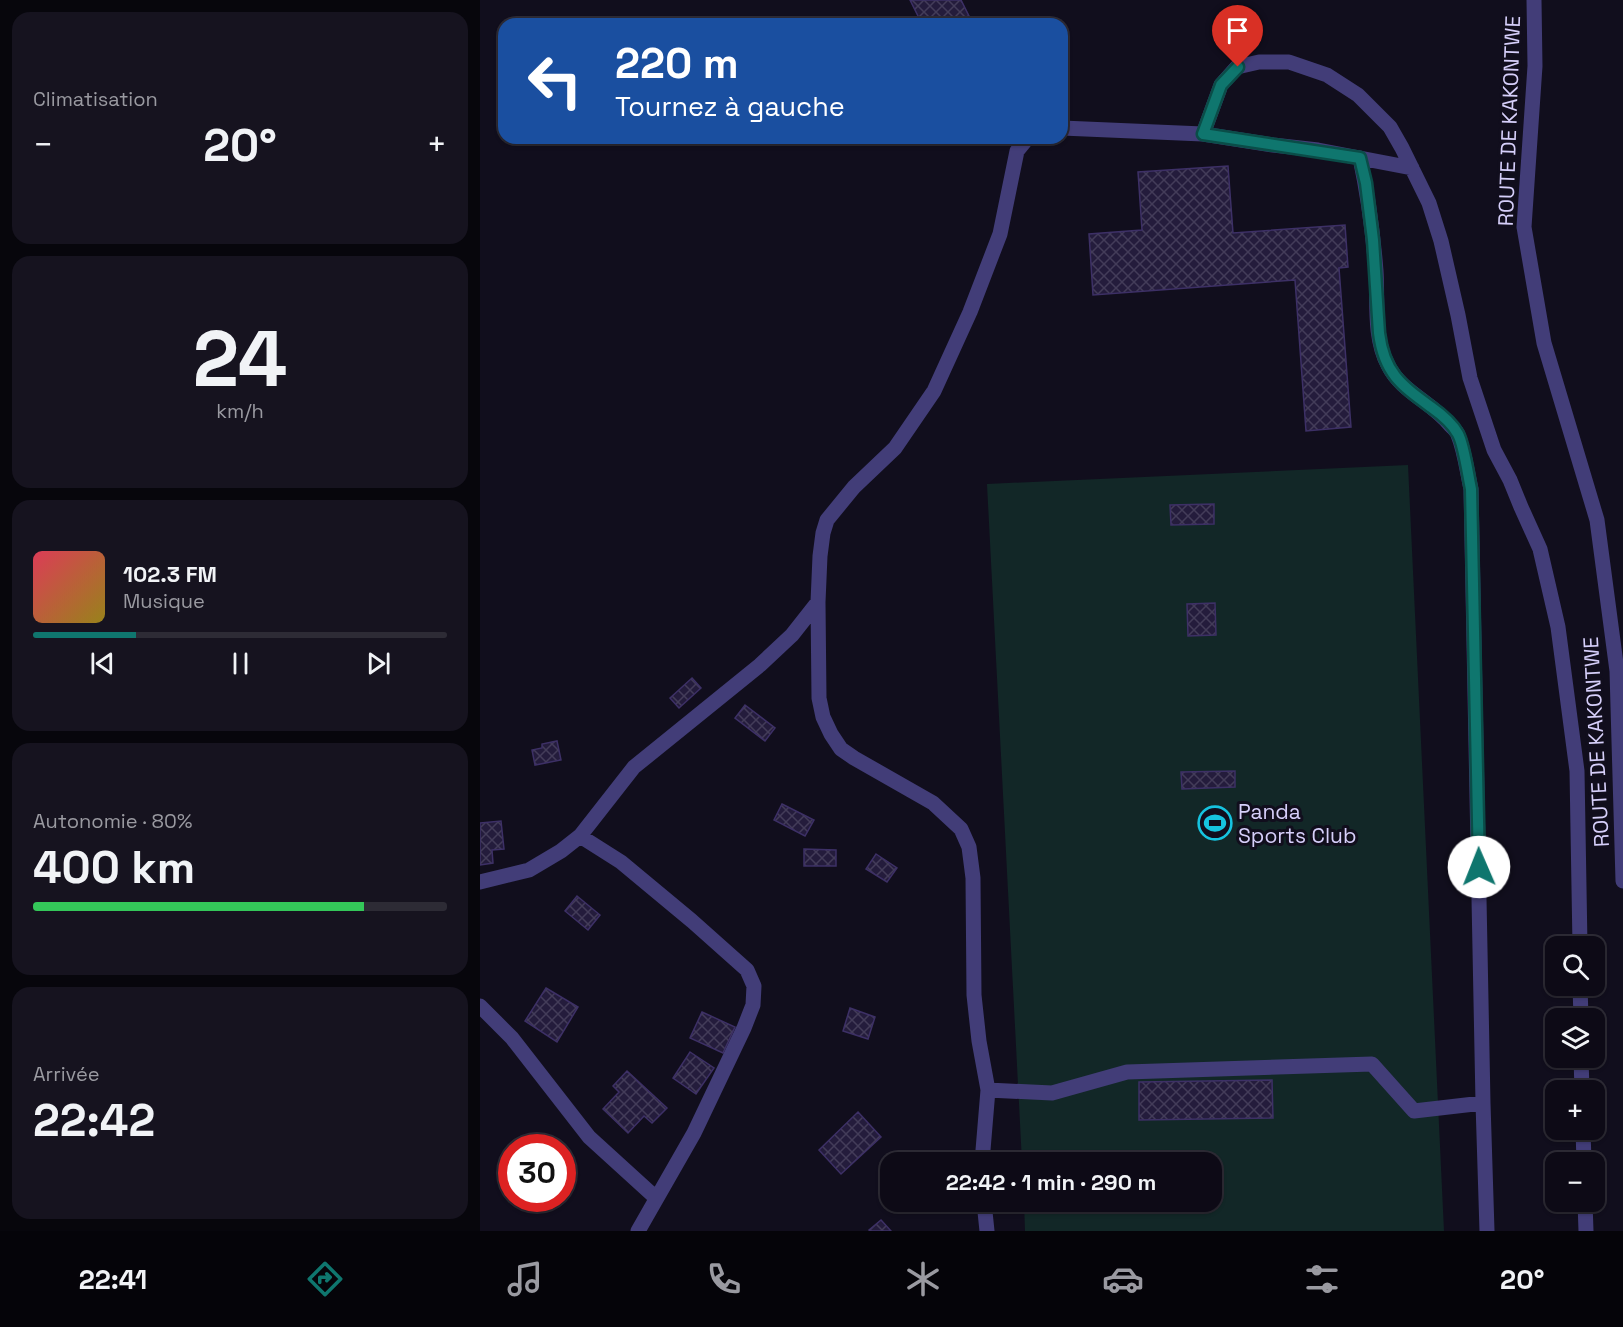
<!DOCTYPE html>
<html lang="fr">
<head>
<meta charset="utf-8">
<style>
	:root { --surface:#0d0a16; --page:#16131f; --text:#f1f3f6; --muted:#9a9aa1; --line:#2d2b35; --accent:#0f766e }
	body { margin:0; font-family:"Space Grotesk",sans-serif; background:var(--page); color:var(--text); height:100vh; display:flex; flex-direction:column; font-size:22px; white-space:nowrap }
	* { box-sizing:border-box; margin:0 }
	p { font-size:20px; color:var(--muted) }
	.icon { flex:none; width:33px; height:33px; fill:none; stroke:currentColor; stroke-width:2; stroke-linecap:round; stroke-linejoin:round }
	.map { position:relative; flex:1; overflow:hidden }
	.drawer { display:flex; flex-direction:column; gap:12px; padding:12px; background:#07060c; width:480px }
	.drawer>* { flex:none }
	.banner { position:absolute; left:18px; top:18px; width:570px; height:126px; border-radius:18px; box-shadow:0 2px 4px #0004,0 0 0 2px var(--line); background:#1a4fa0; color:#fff; overflow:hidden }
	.fabs { position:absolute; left:1065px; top:936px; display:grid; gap:12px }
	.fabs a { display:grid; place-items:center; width:60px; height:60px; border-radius:12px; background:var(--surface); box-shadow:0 2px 4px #0004,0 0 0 2px var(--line); font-size:30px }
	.speed { position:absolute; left:18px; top:1134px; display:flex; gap:12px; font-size:30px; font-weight:700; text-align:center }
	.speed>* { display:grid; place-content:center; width:78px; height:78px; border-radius:50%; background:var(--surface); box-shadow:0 2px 4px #0004,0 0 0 2px var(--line); line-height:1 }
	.speed .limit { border:9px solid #d22; background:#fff; color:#111 }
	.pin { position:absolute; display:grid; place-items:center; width:51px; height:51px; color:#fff; margin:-62px -26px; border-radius:50% 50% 50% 0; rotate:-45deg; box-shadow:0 0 6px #0007 }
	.pin .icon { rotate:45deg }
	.me { position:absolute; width:66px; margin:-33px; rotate:359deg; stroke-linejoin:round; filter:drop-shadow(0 0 4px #0008) }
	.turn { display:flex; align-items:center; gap:21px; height:126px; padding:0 18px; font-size:27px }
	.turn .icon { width:78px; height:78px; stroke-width:2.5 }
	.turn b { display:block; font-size:42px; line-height:51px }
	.big { font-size:45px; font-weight:800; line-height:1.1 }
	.drawer .tile { flex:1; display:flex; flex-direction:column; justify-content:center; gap:9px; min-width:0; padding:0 21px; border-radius:18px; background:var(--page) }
	.drawer .dial { align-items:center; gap:0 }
	.dial b { font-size:78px; line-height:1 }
	.song { display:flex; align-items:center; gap:18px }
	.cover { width:72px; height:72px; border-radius:9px; background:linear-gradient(135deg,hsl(350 70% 55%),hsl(50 70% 35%)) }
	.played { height:6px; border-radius:3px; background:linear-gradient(90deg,var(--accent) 25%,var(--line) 25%) }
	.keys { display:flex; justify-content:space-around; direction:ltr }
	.heat { display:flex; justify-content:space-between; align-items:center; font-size:33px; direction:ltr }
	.charge { height:9px; border-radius:4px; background:linear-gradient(90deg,#34c759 80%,var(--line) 0) }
	.trip { position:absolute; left:400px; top:1152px; width:342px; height:60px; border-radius:18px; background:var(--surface); box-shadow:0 2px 4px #0004,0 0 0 2px var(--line); font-weight:800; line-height:60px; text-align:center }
	.dock { display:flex; height:96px; justify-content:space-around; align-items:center; background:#050409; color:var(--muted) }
	.dock .icon { width:42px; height:42px }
	.dock .on { color:var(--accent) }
	.dock b { font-size:27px; color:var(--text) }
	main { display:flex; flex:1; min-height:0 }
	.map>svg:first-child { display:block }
</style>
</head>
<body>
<main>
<section class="drawer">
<div class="tile"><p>Climatisation</p>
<div class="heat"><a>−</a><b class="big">20°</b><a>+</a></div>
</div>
<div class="tile dial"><b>24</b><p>km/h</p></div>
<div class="tile">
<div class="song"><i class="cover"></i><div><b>102.3 FM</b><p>Musique</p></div></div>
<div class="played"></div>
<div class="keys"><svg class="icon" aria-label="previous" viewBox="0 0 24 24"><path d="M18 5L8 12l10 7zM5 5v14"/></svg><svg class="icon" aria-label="pause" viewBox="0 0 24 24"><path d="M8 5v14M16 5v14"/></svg><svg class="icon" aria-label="next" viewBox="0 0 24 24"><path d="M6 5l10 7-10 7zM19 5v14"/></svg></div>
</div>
<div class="tile"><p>Autonomie · 80%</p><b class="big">400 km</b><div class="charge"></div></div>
<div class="tile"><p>Arrivée</p><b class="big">22:42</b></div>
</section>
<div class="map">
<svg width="1143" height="1231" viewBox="0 0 1143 1231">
	<defs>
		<pattern id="building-cross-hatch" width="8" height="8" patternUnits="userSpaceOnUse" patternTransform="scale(1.5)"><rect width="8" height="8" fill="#241c3c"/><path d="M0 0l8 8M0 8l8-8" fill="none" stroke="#433c59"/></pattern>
	</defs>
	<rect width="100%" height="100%" fill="#110e1d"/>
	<path fill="#122727" d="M928,465l36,766h-419l-1,-29h188v-40h-190l-35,-678z"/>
	<path fill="url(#building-cross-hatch)" stroke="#3d3066" stroke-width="1.5" d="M430,0h51l12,24h-51z
		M748,166l5,67 112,-8 3,42 -9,1 12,159 -45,4 -11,-151 -202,15 -4,-61 53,-4 -4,-58z
		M734,504v20l-43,1 -1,-20z
		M735,603l1,32 -28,1 -1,-32z
		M212,678l9,10 -22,20 -9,-10z
		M265,705l30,23 -10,13 -30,-23z
		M77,741l4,19 -26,5 -3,-15 10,-2v-4z
		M755,771v16l-53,2 -1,-17z
		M302,804l32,16 -9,16 -31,-16z
		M21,821l3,28 -12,1 1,13 -13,2v-42z
		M324,849l32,1v16h-32z
		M396,854l21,14 -10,14 -21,-13z
		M97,896l23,19 -12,15 -23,-19z
		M66,988l32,19 -21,35 -32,-21z
		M370,1008l25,9 -7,22 -25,-8z
		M222,1012l33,15 -12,26 -33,-15z
		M210,1052l24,16 -18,26 -23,-16z
		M147,1071l40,37 -15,15 -8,-7 -16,17 -25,-24 16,-17 -6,-6z
		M792,1080l1,38 -134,2v-38z
		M378,1112l23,25 -40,37 -22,-24z
		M456,1152l5,10h-25z
		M401,1220l10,11h-21l-1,-1z"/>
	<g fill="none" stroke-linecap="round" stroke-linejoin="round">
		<path stroke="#423d78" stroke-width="15" d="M1054,0l1,66 -11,161 20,116 53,177 20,151 6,210
			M582,128l141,6 70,11 45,5 94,18
			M723,134l18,-49 16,-18 22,-5h30l38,13 31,20 32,32 12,21 27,55 12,38 17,74 12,63 24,72 16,30 11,27 19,42 18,78 19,144 3,175
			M880,158c8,37 13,75 16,113 2,30 -3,66 12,94 13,27 44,37 62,60 3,3 7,6 8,10 7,17 9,37 13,54l12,614 4,128
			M100,836l41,26 71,59 55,49 7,16 -1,19 -9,23 -50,105 -56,98
			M0,882l49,-12 32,-19 19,-15 54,-69 126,-102 32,-30 26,-33
			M1100,986l1,32
			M0,1006l32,32 77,99 67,61
			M1101,1058l1,32
			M508,1090l64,3 75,-21 245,-8 42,47 69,-8
			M1103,1130l1,32
			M502,1162l6,-72 -9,-49 -5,-46 -1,-117 -4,-31 -8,-18 -28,-26 -79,-45 -13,-9 -10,-15 -8,-17 -4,-19 -1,-96 2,-46 3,-23 4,-13 27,-33 41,-39 39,-57 36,-79 30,-78 17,-83 9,-11 4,-2
			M504,1202l3,29
			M1105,1202l1,29"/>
	</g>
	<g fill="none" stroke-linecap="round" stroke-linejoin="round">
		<g stroke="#0a4d48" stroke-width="15">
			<path id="route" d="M758,67l-17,18 -18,49 157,24 6,25 7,57 6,93c5,40 22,52 52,74 10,7 21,16 27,27 6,11 10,41 13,55l8,378"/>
		</g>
		<use href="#route" stroke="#0f766e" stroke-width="10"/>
	</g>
	<defs>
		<g id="stadium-ring" transform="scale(1.725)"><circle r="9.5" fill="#110e1d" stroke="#16c3df" stroke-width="1.5"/><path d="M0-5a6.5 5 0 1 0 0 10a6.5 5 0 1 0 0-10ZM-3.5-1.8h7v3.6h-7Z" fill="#16c3df"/></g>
	</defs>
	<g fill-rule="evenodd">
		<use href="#stadium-ring" x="735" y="823"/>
	</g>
	<g text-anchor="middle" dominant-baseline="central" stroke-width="6" stroke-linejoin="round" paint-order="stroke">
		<g font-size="21" fill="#d6cffa" stroke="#110e1d">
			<text transform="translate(1029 121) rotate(-88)">ROUTE DE KAKONTWE</text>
			<text transform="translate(1116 742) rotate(-93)">ROUTE DE KAKONTWE</text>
		</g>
		<g font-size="21" fill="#d6cffa" stroke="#110e1d" text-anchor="start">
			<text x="758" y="811">Panda<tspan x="758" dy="24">Sports Club</tspan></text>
		</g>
	</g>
</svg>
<div class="fabs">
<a><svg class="icon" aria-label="search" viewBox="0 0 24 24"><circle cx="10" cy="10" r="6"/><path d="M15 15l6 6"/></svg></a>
<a><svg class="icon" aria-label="layers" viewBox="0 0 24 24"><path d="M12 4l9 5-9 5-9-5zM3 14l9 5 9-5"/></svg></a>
<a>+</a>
<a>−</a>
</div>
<div class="speed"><div class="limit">30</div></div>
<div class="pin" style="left:758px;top:67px;background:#d93025"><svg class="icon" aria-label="arrive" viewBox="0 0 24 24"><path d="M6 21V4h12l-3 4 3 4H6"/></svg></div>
<svg class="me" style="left:999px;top:867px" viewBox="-20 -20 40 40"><circle r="19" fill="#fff"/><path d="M0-13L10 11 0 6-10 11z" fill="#0f766e"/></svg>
<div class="trip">22:42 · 1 min · 290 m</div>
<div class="banner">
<div class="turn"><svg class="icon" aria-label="left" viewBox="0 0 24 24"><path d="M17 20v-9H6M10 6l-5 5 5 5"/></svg><div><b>220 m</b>Tournez à gauche</div></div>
</div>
</div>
</main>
<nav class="dock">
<b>22:41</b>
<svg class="icon on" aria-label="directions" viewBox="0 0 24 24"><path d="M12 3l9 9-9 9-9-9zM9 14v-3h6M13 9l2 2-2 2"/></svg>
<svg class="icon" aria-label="music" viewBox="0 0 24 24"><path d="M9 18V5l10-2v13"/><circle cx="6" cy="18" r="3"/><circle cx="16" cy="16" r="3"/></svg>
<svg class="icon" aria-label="phone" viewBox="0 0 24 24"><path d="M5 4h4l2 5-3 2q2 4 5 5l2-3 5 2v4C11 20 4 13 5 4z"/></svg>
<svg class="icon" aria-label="climate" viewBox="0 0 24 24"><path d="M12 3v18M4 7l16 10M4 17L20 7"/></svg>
<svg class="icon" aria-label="car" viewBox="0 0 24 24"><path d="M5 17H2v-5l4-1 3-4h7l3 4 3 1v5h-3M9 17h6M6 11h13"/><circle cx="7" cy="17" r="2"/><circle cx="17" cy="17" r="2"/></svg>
<svg class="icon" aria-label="filters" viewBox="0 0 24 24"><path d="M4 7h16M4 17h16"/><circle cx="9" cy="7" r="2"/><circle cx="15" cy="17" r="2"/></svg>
<b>20°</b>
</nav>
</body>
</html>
